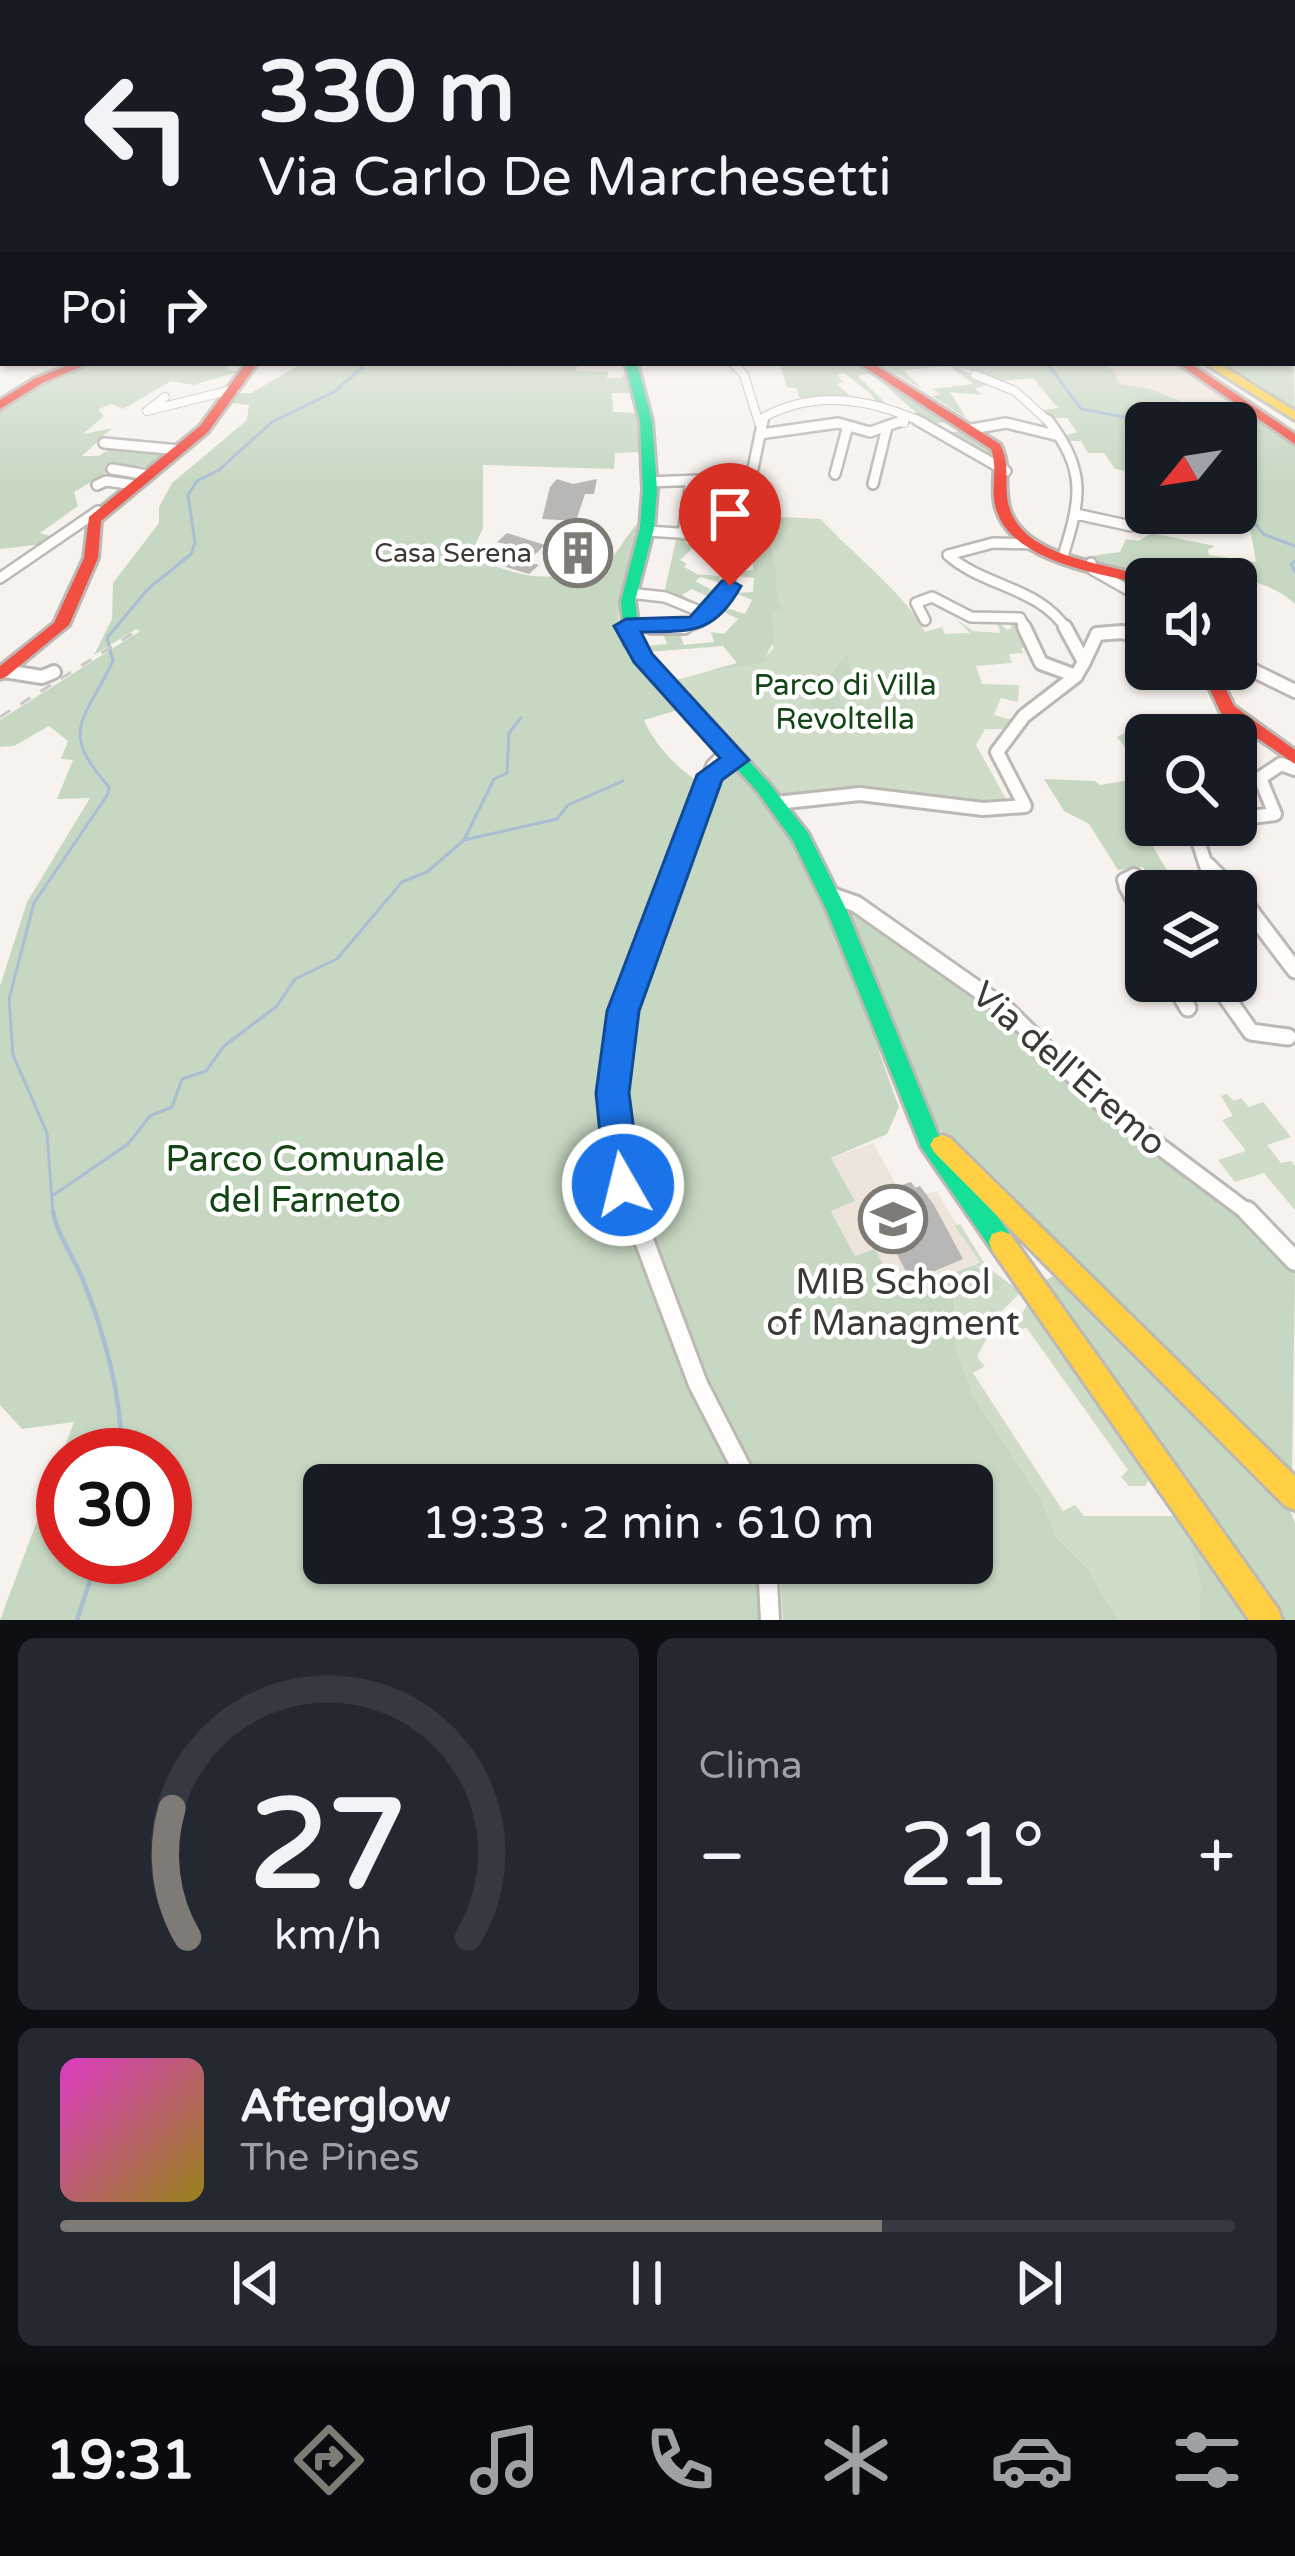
<!DOCTYPE html>
<html lang="it">
<head>
<meta charset="utf-8">
<style>
	:root { --surface:#171b24; --page:#242831; --text:#f1f3f6; --muted:#9ea1a6; --line:#363941; --accent:#7e7a76 }
	body { margin:0; font-family:"Varela Round",sans-serif; background:var(--page); color:var(--text); height:100vh; display:flex; flex-direction:column; font-size:45px; white-space:nowrap }
	* { box-sizing:border-box; margin:0 }
	p { font-size:39px; color:var(--muted) }
	.icon { flex:none; width:66px; height:66px; fill:none; stroke:currentColor; stroke-width:2; stroke-linecap:round; stroke-linejoin:round }
	.map { position:relative; height:1620px; overflow:hidden }
	.drawer { display:flex; flex-direction:column; gap:18px; padding:18px; background:#0d0f14; flex:1 }
	.drawer>* { flex:none }
	.top-card { position:absolute; left:0px; top:0px; width:1296px; height:366px; box-shadow:0 3px 9px #0004; background:#171b24; color:var(--text); overflow:hidden }
	.needle { width:78px; rotate:240deg }
	.tools { position:absolute; left:1125px; top:402px; display:grid; gap:24px }
	.tools a { display:grid; place-items:center; width:132px; height:132px; border-radius:18px; background:var(--surface); box-shadow:0 3px 9px #0004; font-size:60px }
	.speed { position:absolute; left:36px; top:1428px; display:flex; gap:24px; font-size:60px; font-weight:700; text-align:center }
	.speed>* { display:grid; place-content:center; width:156px; height:156px; border-radius:50%; background:var(--surface); box-shadow:0 3px 9px #0004; line-height:1 }
	.speed .limit { border:18px solid #d22; background:#fff; color:#111 }
	.pin { position:absolute; display:grid; place-items:center; width:102px; height:102px; color:#fff; margin:-123px -51px; border-radius:50% 50% 50% 0; rotate:-45deg; box-shadow:0 0 12px #0007 }
	.pin .icon { rotate:45deg }
	.me { position:absolute; width:132px; margin:-66px; rotate:352deg; stroke-linejoin:round; filter:drop-shadow(0 0 9px #0008) }
	.turn { display:flex; align-items:center; gap:42px; height:252px; padding:0 60px; font-size:54px }
	.turn .icon { width:156px; height:156px; stroke-width:2.5 }
	.turn b { display:block; font-size:84px; line-height:102px }
	.then { display:flex; align-items:center; height:114px; padding:0 60px; background:#0003; gap:24px; font-size:45px }
	.big { font-size:90px; font-weight:600; line-height:1.1 }
	.drawer .widget { flex:1; display:flex; flex-direction:column; justify-content:center; gap:18px; min-width:0; padding:0 42px; border-radius:18px; background:var(--page) }
	.drawer .dial { align-items:center; gap:0 }
	.dial svg { height:312px; overflow:visible; fill:none; stroke:var(--line); stroke-width:7; stroke-linecap:round; text-anchor:middle }
	.dial text { fill:var(--text); stroke:none }
	.song { display:flex; align-items:center; gap:36px }
	.cover { width:144px; height:144px; border-radius:18px; background:linear-gradient(135deg,hsl(310 70% 55%),hsl(50 70% 35%)) }
	.played { height:12px; border-radius:6px; background:linear-gradient(90deg,var(--accent) 70%,var(--line) 70%) }
	.keys { display:flex; justify-content:space-around; direction:ltr }
	.heat { display:flex; justify-content:space-between; align-items:center; font-size:66px; direction:ltr }
	.drawer .tiles { flex:1; display:grid; gap:18px; grid-template-columns:1fr 1fr }
	.widget:last-child { grid-column:span 2 }
	.trip { position:absolute; left:303px; top:1464px; width:690px; height:120px; border-radius:18px; background:var(--surface); box-shadow:0 3px 9px #0004; font-weight:600; line-height:120px; text-align:center }
	.menu { display:flex; height:192px; justify-content:space-around; align-items:center; background:#090b0e; color:var(--muted) }
	.menu .icon { width:84px; height:84px }
	.menu .current { color:var(--accent) }
	.menu b { font-size:54px; color:var(--text) }
	.map>svg:first-child { display:block }
</style>
</head>
<body>
<div class="map">
<svg width="1295" height="1620" viewBox="0 0 1295 1620">
	<rect width="100%" height="100%" fill="#f7f2ed"/>
	<path fill="#eee5da" d="M1101,363h71l79,54 -20,2 -25,-7 -55,-23 -31,-5 -8,-14z
		M873,1143l24,43 14,-4 13,11 13,-1 43,70 -82,32 -43,-38 -24,-46 23,-10 -23,-42z"/>
	<path fill="#cedcc8" d="M765,516l56,3c30,34 86,76 104,113l17,-5 3,7 25,-1 -14,-14 17,12 28,2 -6,-14 12,11 4,-1v-7h9l9,25 -8,1 2,5 -14,1 3,9 -36,3 6,18 37,1 -1,17 -17,-4 -7,17 18,5 -7,9h-20l-9,16 34,61 -155,-16 -79,6 -104,-115 94,-25 7,-7 -11,-130z
		M1227,1094l7,7 7,-3 8,9 14,-5 28,35 -24,8 14,18 10,-2 4,5v44l-31,-37 -29,9 -17,-22 28,-9 -24,-31 11,-4 -12,-20z
		M960,1224l26,42 35,26 -21,21 -23,44 8,9 -12,7 90,138 12,-6 9,11h96c19,28 25,71 19,104h-81l-30,-51 -31,-31 -15,-37 -70,-108 -16,-46 -2,-50 12,-9 19,-3 5,-13 -16,-7 6,-3 -25,-36z
		M1029,1302l122,174 -6,10h-16l-8,-9 7,-7 -102,-143 -6,4 -3,-9z"/>
	<path fill="#c7d8c2" fill-rule="evenodd" d="M1293,351l2,61 -80,-49h78z
		M93,363h139l-7,6 13,3 -45,13 -22,-4 -48,28 -11,-5 -14,5 6,7 -21,18 29,-6 -30,28h17l10,-7 62,4 -19,14c-40,-4 -46,7 -78,25l4,14 -38,27 11,3 -15,9 -36,4v-138l45,-30z
		M303,363h275l-2,8 32,1 -1,6h13l8,-6 6,21h-22l1,19 23,1 3,39 -24,1 -1,16 -131,-4v63l-13,28c41,17 67,27 110,16 12,-3 23,-5 32,-15 10,-11 17,-26 29,-37 -25,114 -47,94 37,190l-34,10c10,24 35,51 58,64l-85,217 -11,53 -1,44 12,94 123,293h-416v78h433l3,57h-760l74,-198 -52,7 -22,-24v-419l27,-84 63,-104 -33,1 16,-39 -12,-1 7,-18 -19,-15 -35,20 -14,1v-27l140,-89 -4,-2 -42,26 18,-36 1,-36 46,-60v-16l13,-24 75,-63 2,-15 -18,-2 5,-10h15zM63,1455h102v102h-102z
		M780,363h74l14,6c34,18 114,59 129,92l-50,-28 13,-2 -8,-10c-7,1 -14,3 -21,2 -5,0 -48,-40 -59,-50l-14,3 33,33 -14,-5 -6,-10 -27,-21 -7,1 6,8 -6,2 16,15 -53,-1 -4,-10 -9,-1z
		M878,363h223l12,7 7,14 31,5 55,23 45,5 44,28v159c-30,-28 -74,-28 -111,-34l-2,-5 -29,4 -15,-7 6,11 -60,-16 36,-5 6,-13 13,2 12,-8 64,13 -7,4 1,5 47,7 -5,-29 -15,-21v-89h-90v51l-31,-5 -11,-16h-16l-7,-12h-15l-2,-5 13,-4 -10,-14h-17l-7,-8 15,-2 -25,-30 -31,3 -44,-14 30,18 -13,3 7,7 -32,-3 16,26 -34,-22 8,-2 -7,-5 40,-5 -23,-18 -46,4 18,19z
		M754,485c-1,27 19,57 22,90 1,15 -3,23 8,36h-13l4,28 -9,17 3,6 -61,9 29,-8 -14,-17 -75,6 -2,-6 21,-2 -6,-16 17,1 6,16 30,-3 -3,-10 13,2 14,-15 -18,-9 3,-3 22,7 7,-14 -17,-7 18,-1 1,-14 -19,-2v-4l18,-2v-14l-16,-2 -2,-6 17,-2 1,-13 -15,-6 14,-1v-28l-12,-12z
		M677,535l32,2 17,13 -2,20 -18,-17 8,-6 -18,-10 -11,5 9,5 -14,13 7,4 -3,3 13,7 22,2 4,8 -22,-7 -6,4 21,11 -3,7 -21,-10 -10,6 22,13 -40,-14z
		M847,654l5,20 -16,13 10,31 -4,10 -15,-4 -18,-22z
		M1127,732l19,5 -4,7 4,68 -12,2 38,65 -19,3 -10,-15 -25,3 -29,-46 -25,-13 -20,-32 51,2 5,4 41,-7 -5,-9 4,-3 -23,-29z
		M728,769l12,3c85,92 116,220 159,335l-12,27 -56,24 24,43 -24,10 24,45 20,-7 23,45 76,-29 27,18 -3,8c-17,-8 -29,-6 -44,6l2,50 16,46 70,108 15,37 31,31 30,51h-335l-4,-57h193v-78h-210c-62,-121 -165,-309 -137,-447 16,-83 61,-178 90,-259z
		M847,908l155,106 83,87 151,110 59,62 -3,198 -362,-351z
		M1053,1276l236,230 6,18v96h-10l-240,-333 -1,-6z
		M1187,1527l65,93h-53l2,-35z"/>
	<g fill="none" stroke-linecap="round" stroke-linejoin="round">
		<path stroke="#a9bed5" stroke-width="3" d="M1047,363l34,46 44,8 21,15
			M1170,423l25,-14
			M1236,498l27,36 32,12
			M1295,561l-4,3 4,8
			M464,840l30,-61 13,-6 2,-40 12,-15
			M52,1196l76,-52 22,-28 22,-9 10,-28 24,-8 18,-25 53,-40 18,-27 42,-20 65,-77 25,-10 37,-32 93,-21 11,-14 55,-24
			M53,1214l-6,-81 -34,-78 -4,-56 25,-96 74,-109 1,-7c-50,-57 -26,-64 4,-126l-6,-23 41,-49 43,-35 4,-11 -7,-48 9,-14 22,-11 53,-48 62,-30 33,-29"/>
		<path stroke="#a9bed5" stroke-width="4.5" d="M53,1211c4,24 21,46 30,69 21,52 40,119 38,175
			M77,1620l21,-63"/>
	</g>
	<path fill="#b9b6b6" d="M557,479l16,5 24,-5 -3,15h-9l-9,27 -34,-2 8,-32z
		M507,533l38,12 -18,17 12,3 -10,9 -37,-11 21,-17 -16,-4z
		M570,537l26,7 -7,10 7,3 -9,8 -6,-3 -19,10 -12,-7 17,-9 -14,-4z
		M911,1182l4,6 5,-2 14,19 29,54 -52,22 -41,-77 27,-9 -4,-7z"/>
	<g fill="none" stroke-linecap="round" stroke-linejoin="round">
		<g stroke="#bcb8b4" stroke-width="10">
			<path id="street-far4" d="M733,363l11,12 15,48
				M975,375l40,16 35,32
				M165,397l-18,14 88,-22
				M904,415v8
				M763,423l1,-6c53,-28 107,-18 160,6
				M1003,423h5"/>
		</g>
		<g stroke="#bcb8b4" stroke-width="14">
			<path id="street-far3" d="M917,420l89,51
				M1048,420c39,52 33,78 15,136
				M972,429l34,-6 53,13
				M760,434l78,-11 32,9 34,-12
				M104,443l75,7
				M112,469l36,6
				M835,474l12,-45
				M648,482l103,-4 12,-58
				M873,484l13,-53
				M97,485l9,-4 29,4
				M1076,514l55,12
				M647,531l63,4 22,15
				M683,534l8,-53
				M1033,544l-40,-1 -45,12c36,32 92,32 119,75
				M1091,563l2,7 53,30
				M0,578l98,-67
				M1200,579h18
				M629,593l36,4 44,18
				M925,620l-9,-17 16,-6 39,20 49,1 6,12
				M626,626c21,0 46,6 66,-1 52,-18 46,-102 40,-145"/>
		</g>
		<g stroke="#bcb8b4" stroke-width="18">
			<path id="street-far2" d="M651,627h34
				M1024,627l17,36 35,13
				M1084,662l13,-28 25,-2 24,7
				M1236,662l59,29
				M4,671l38,6 12,-5
				M776,803l84,-9 123,15 42,-3 -28,-54 27,-36 52,-40 8,-14 -19,-35
				M1236,805l15,12 24,-3 -15,-36 21,-14 14,5
				M1193,825l16,50 -8,14
				M1208,864l25,25
				M668,889l45,-123 15,-15
				M1129,889l-5,-9 10,-5 15,14"/>
		</g>
		<g stroke="#bcb8b4" stroke-width="21">
			<path id="street-far1" d="M1127,886l17,31 -4,12 6,10
				M1146,886l6,5
				M1230,886l5,5
				M1200,891l3,-5
				M1236,892l59,78
				M830,895l26,9 151,106 92,91 151,113
				M1172,981l16,27
				M1215,981l36,51 37,5
				M634,1214c-45,-119 -5,-217 36,-328"/>
		</g>
		<g stroke="#bcb8b4" stroke-width="24">
			<path id="street" d="M633,1211l65,173 52,101
				M1247,1211l48,50
				M767,1563l3,57"/>
		</g>
		<g stroke="#bcb8b4" stroke-width="6">
			<path id="fast" d="M1293,322h2v6h-2z
				M625,363h12l15,58 5,69 -3,38 -19,73 6,43 128,139 39,50 39,78 91,223 72,100 3,8 -3,8 -9,3 -9,-3 -71,-103 -94,-236 -34,-70 -36,-50 -132,-146 -4,-44 19,-73 3,-38 -3,-69z"/>
		</g>
		<g stroke="#bcb8b4" stroke-width="6">
			<path id="slow" d="M1293,344h2v7h-2z
				M1204,363h14l77,48v9z
				M942,1135l8,3 345,338v34l-10,-4 -351,-354 -4,-7 4,-7z
				M1001,1231l9,3 268,375 4,11h-33l-257,-370 -3,-8 3,-8z"/>
		</g>
		<g stroke="#bcb8b4" stroke-width="6">
			<path id="jam" d="M3,306v6l-3,1v-6z
				M74,363h16l-48,20 -42,26v-9l34,-21z
				M246,363h12l-50,69 -107,89 -3,37 -29,67 -63,52 -6,2v-13l54,-43 30,-65 5,-41 111,-91z
				M858,363h14l128,81c12,22 2,44 10,66 18,50 100,52 142,69h-6v6c-47,-12 -138,-23 -151,-80 -4,-19 3,-37 -4,-56z
				M1177,363h13l105,71v10z
				M1200,669h16l18,37 61,44v14l-74,-51z"/>
		</g>
		<use href="#street-far4" stroke="#fefdfc" stroke-width="8"/>
		<use href="#street-far3" stroke="#fefdfc" stroke-width="9"/>
		<use href="#street-far2" stroke="#fefdfc" stroke-width="12"/>
		<use href="#street-far1" stroke="#fefdfc" stroke-width="15"/>
		<use href="#street" stroke="#fefdfc" stroke-width="18"/>
		<use href="#fast" fill="#16e098" fill-rule="evenodd"/>
		<use href="#slow" fill="#ffcf43" fill-rule="evenodd"/>
		<use href="#jam" fill="#f24e42" fill-rule="evenodd"/>
		<path stroke="#c8c8c6" stroke-width="3" stroke-dasharray="12 12" stroke-linecap="butt" d="M0,717l138,-87"/>
	</g>
	<linearGradient id="sky" x2="0" y2="1"><stop stop-color="#8fb8e0"/><stop offset="0.53" stop-color="#fbf9f7"/><stop offset="1" stop-color="#fbf9f7" stop-opacity="0"/></linearGradient>
	<rect width="1295" height="484" fill="url(#sky)"/>
	<path fill="#1a73e8" stroke="#114b97" stroke-width="3" d="M730,580l11,6c-27,49 -50,45 -100,46l11,22 97,106 -27,20 -83,231 -10,82 12,92 -5,11 -13,5 -13,-5 -5,-11 -9,-92 11,-82 90,-236 23,-17 -86,-96 -20,-36 12,-7 64,-2 32,-36z"/>
	<defs>
		<g id="building-ring" transform="scale(3.45)"><circle r="9.5" fill="#fff" stroke="#7e7a76" stroke-width="1.5"/><path d="M-4-6H4V6H1V3H-1V6H-4ZM-2.5-4.3h1.7v1.8h-1.7ZM.8-4.3h1.7v1.8H.8ZM-2.5-1h1.7V.8h-1.7ZM.8-1h1.7V.8H.8Z" fill="#7e7a76"/></g>
		<g id="university-ring" transform="scale(3.45)"><circle r="9.5" fill="#fff" stroke="#7e7a76" stroke-width="1.5"/><path d="M0-5L7-2L0 1L-7-2ZM-4 1L0 2.5L4 1V4Q0 6-4 4Z" fill="#7e7a76"/></g>
	</defs>
	<g fill-rule="evenodd">
		<use href="#building-ring" x="578" y="553"/>
		<use href="#university-ring" x="893" y="1219"/>
	</g>
	<g text-anchor="middle" dominant-baseline="central" stroke-width="9" stroke-linejoin="round" paint-order="stroke">
		<g font-size="27" fill="#3d3a36" stroke="#fff" text-anchor="end">
			<text x="532" y="553">Casa Serena</text>
		</g>
		<g font-size="30" fill="#144515" stroke="#fff">
			<text x="845" y="685">Parco di Villa<tspan x="845" dy="34">Revoltella</tspan></text>
		</g>
		<g font-size="36" fill="#3d3a36" stroke="#fff">
			<text transform="translate(1069 1069) rotate(41)">Via dell'Eremo</text>
		</g>
		<g font-size="36" fill="#144515" stroke="#fff">
			<text x="305" y="1159">Parco Comunale<tspan x="305" dy="41">del Farneto</tspan></text>
		</g>
		<g font-size="36" fill="#3d3a36" stroke="#fff">
			<text x="893" y="1282">MIB School<tspan x="893" dy="41">of Managment</tspan></text>
		</g>
	</g>
</svg>
<div class="tools">
<a><svg class="needle" viewBox="-14 -14 28 28"><path d="M0-13l5 13h-10z" fill="#e53935"/><path d="M0 13l5-13h-10z" fill="#9ea1a6"/></svg></a>
<a><svg class="icon" aria-label="sound" viewBox="0 0 24 24"><path d="M4 9h4l5-4v14l-5-4H4zM17 9q2 3 0 6"/></svg></a>
<a><svg class="icon" aria-label="search" viewBox="0 0 24 24"><circle cx="10" cy="10" r="6"/><path d="M15 15l6 6"/></svg></a>
<a><svg class="icon" aria-label="layers" viewBox="0 0 24 24"><path d="M12 4l9 5-9 5-9-5zM3 14l9 5 9-5"/></svg></a>
</div>
<div class="speed"><div class="limit">30</div></div>
<div class="pin" style="left:730px;top:586px;background:#d93025"><svg class="icon" aria-label="arrive" viewBox="0 0 24 24"><path d="M6 21V4h12l-3 4 3 4H6"/></svg></div>
<svg class="me" style="left:623px;top:1185px" viewBox="-20 -20 40 40"><circle r="17" fill="#1a73e8" stroke="#fff" stroke-width="3"/><path d="M0-11L8 9 0 5-8 9z" fill="#fff"/></svg>
<div class="trip">19:33 · 2 min · 610 m</div>
<div class="top-card">
<div class="turn"><svg class="icon" aria-label="left" viewBox="0 0 24 24"><path d="M17 20v-9H6M10 6l-5 5 5 5"/></svg><div><b>330 m</b>Via Carlo De Marchesetti</div></div>
<div class="then">Poi<svg class="icon" aria-label="right" viewBox="0 0 24 24"><path d="M7 20v-9h11M14 6l5 5-5 5"/></svg></div>
</div>
</div>
<section class="drawer">
<div class="tiles">
<div class="widget dial"><svg viewBox="0 0 100 80">
<path d="M14 69A42 42 0 1 1 86 69"/>
<path d="M14 69A42 42 0 0 1 10 36" stroke="#7e7a76"/>
<text x="50" y="56" font-size="32" font-weight="700">27</text>
<text x="50" y="72" font-size="11">km/h</text>
</svg></div>
<div class="widget"><p>Clima</p>
<div class="heat"><a>−</a><b class="big">21°</b><a>+</a></div>
</div>
<div class="widget">
<div class="song"><i class="cover"></i><div><b>Afterglow</b><p>The Pines</p></div></div>
<div class="played"></div>
<div class="keys"><svg class="icon" aria-label="previous" viewBox="0 0 24 24"><path d="M18 5L8 12l10 7zM5 5v14"/></svg><svg class="icon" aria-label="pause" viewBox="0 0 24 24"><path d="M8 5v14M16 5v14"/></svg><svg class="icon" aria-label="next" viewBox="0 0 24 24"><path d="M6 5l10 7-10 7zM19 5v14"/></svg></div>
</div>
</div>
</section>
<nav class="menu">
<b>19:31</b>
<svg class="icon current" aria-label="directions" viewBox="0 0 24 24"><path d="M12 3l9 9-9 9-9-9zM9 14v-3h6M13 9l2 2-2 2"/></svg>
<svg class="icon" aria-label="music" viewBox="0 0 24 24"><path d="M9 18V5l10-2v13"/><circle cx="6" cy="18" r="3"/><circle cx="16" cy="16" r="3"/></svg>
<svg class="icon" aria-label="phone" viewBox="0 0 24 24"><path d="M5 4h4l2 5-3 2q2 4 5 5l2-3 5 2v4C11 20 4 13 5 4z"/></svg>
<svg class="icon" aria-label="climate" viewBox="0 0 24 24"><path d="M12 3v18M4 7l16 10M4 17L20 7"/></svg>
<svg class="icon" aria-label="car" viewBox="0 0 24 24"><path d="M5 17H2v-5l4-1 3-4h7l3 4 3 1v5h-3M9 17h6M6 11h13"/><circle cx="7" cy="17" r="2"/><circle cx="17" cy="17" r="2"/></svg>
<svg class="icon" aria-label="filters" viewBox="0 0 24 24"><path d="M4 7h16M4 17h16"/><circle cx="9" cy="7" r="2"/><circle cx="15" cy="17" r="2"/></svg>
</nav>
</body>
</html>
